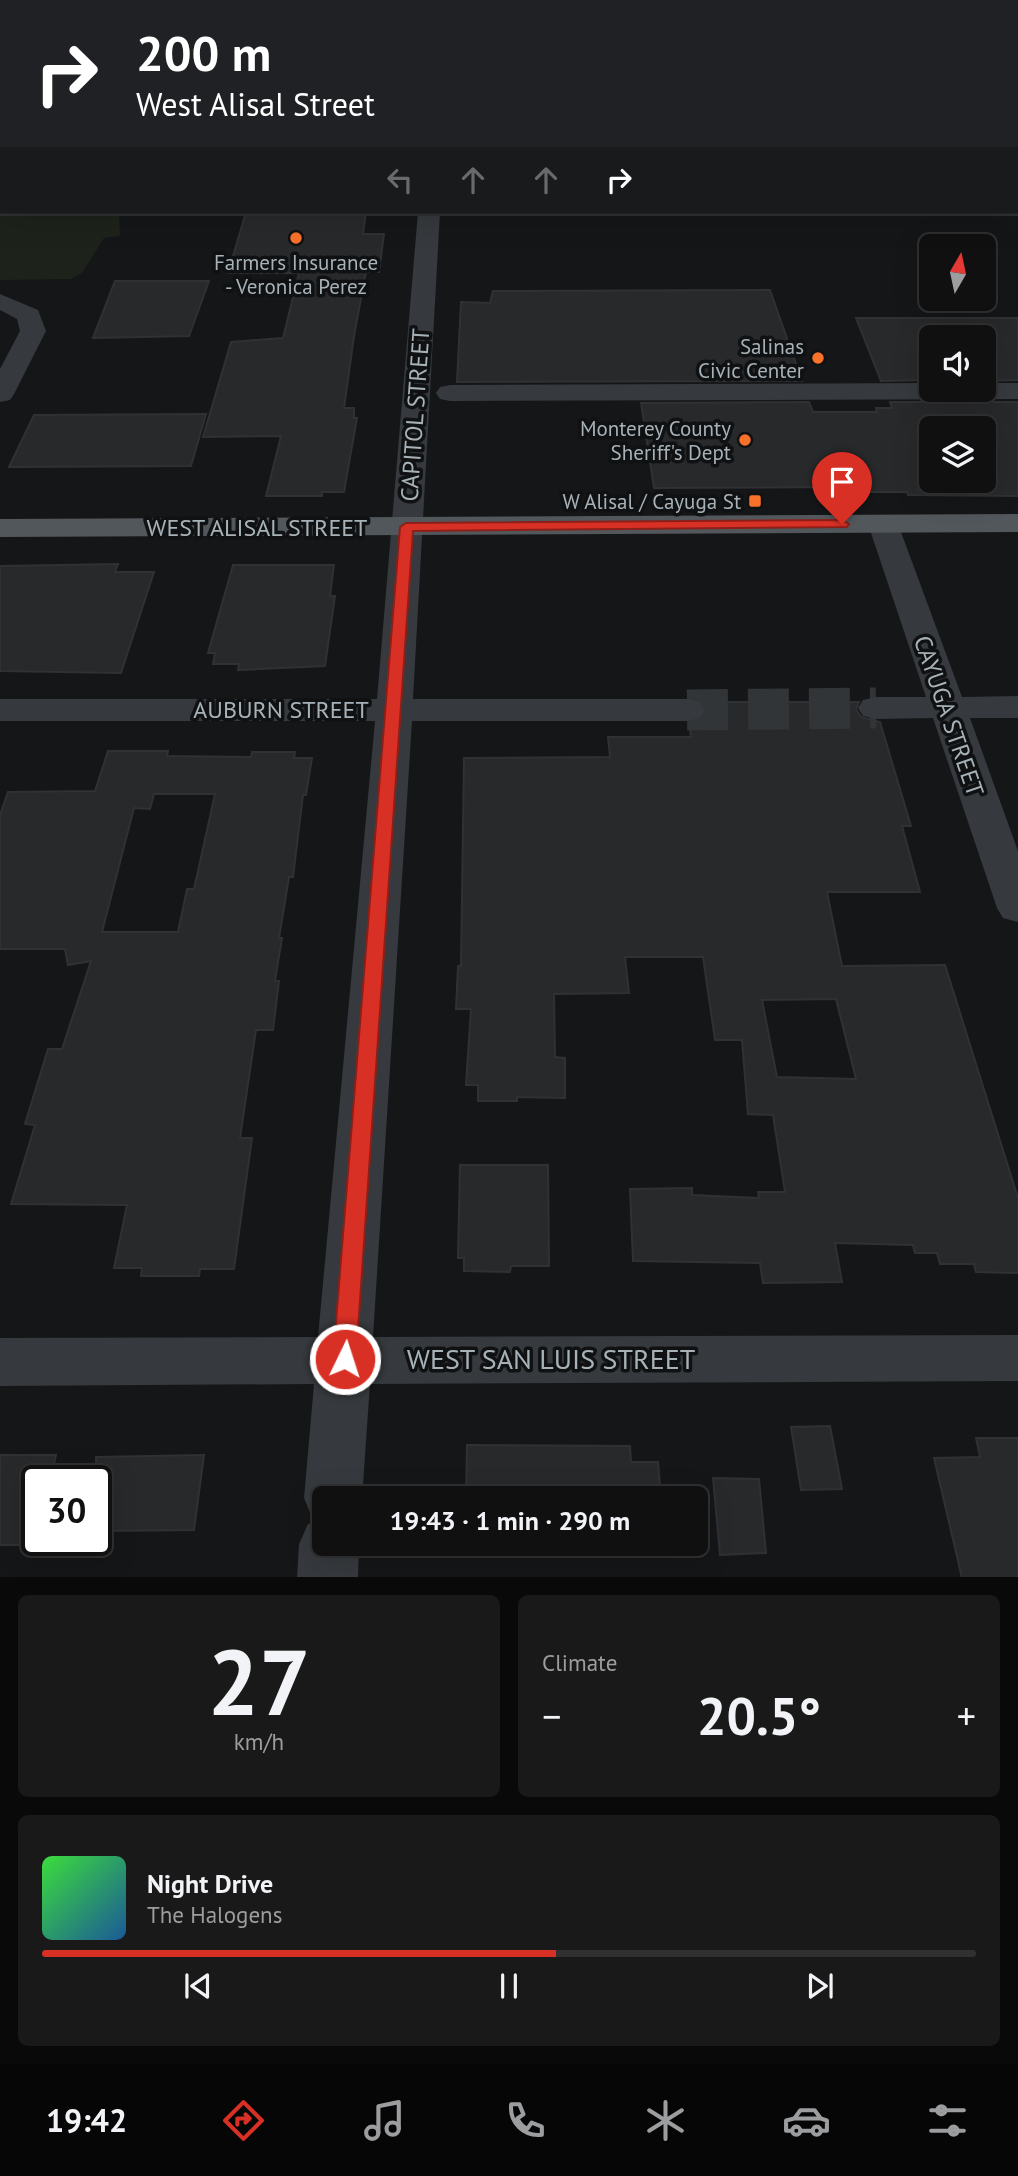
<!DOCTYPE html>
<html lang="en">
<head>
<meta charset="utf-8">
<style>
	:root { --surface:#101011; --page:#19191a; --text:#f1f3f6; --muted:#9c9d9f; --line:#303031; --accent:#d93025 }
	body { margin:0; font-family:"PT Sans",sans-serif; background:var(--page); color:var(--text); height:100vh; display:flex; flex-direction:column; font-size:26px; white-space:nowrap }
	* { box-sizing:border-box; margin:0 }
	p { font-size:23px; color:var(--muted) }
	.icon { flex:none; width:38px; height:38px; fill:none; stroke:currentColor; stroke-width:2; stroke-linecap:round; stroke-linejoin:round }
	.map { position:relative; height:1577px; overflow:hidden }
	.sheet { display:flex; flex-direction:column; gap:18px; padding:18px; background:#090909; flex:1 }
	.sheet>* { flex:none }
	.hud { position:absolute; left:0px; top:0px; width:1018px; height:214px; box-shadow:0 7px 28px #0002,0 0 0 2px var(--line); background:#202124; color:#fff; overflow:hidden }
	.needle { width:46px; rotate:9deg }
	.fabs { position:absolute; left:919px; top:234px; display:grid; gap:14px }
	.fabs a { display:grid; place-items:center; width:77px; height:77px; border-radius:10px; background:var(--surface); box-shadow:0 7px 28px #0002,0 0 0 2px var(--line); font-size:35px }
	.speed { position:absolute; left:21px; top:1465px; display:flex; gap:14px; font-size:35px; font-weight:700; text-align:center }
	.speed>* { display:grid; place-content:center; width:91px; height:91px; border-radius:50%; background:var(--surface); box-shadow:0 7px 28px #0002,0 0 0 2px var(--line); line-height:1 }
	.speed .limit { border:4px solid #111; border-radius:10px; background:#fff; color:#111 }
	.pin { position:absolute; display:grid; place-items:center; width:60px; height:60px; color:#fff; margin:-72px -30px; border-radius:50% 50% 50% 0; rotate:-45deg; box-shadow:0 0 7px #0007 }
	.pin .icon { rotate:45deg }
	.me { position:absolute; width:77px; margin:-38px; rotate:4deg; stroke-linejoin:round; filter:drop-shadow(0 0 5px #0008) }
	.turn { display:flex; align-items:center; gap:24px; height:147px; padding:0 21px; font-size:32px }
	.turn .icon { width:91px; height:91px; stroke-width:2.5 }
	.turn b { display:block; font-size:49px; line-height:60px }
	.lanes { display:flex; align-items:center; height:66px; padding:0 21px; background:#0003; justify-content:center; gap:35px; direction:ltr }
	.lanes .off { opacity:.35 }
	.big { font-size:52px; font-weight:800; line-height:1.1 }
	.sheet .widget { flex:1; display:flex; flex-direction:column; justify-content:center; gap:10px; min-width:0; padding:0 24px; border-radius:10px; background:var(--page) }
	.sheet .dial { align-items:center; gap:0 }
	.dial b { font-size:91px; line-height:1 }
	.song { display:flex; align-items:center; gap:21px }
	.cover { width:84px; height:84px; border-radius:10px; background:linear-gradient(135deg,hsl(120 70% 55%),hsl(210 70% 35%)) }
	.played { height:7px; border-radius:4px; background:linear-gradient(90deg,var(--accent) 55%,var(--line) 55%) }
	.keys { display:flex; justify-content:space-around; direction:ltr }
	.heat { display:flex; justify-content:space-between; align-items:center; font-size:38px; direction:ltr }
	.sheet .tiles { flex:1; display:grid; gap:18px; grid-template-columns:1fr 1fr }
	.widget:last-child { grid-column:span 2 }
	.trip { position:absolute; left:312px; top:1486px; width:396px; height:70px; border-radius:10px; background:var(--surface); box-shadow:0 7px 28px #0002,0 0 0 2px var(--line); font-weight:800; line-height:70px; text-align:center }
	.menu { display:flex; height:112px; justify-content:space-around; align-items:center; background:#060607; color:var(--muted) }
	.menu .icon { width:49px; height:49px }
	.menu .selected { color:var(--accent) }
	.menu b { font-size:32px; color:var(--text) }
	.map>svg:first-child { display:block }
</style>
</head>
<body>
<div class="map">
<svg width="1018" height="1578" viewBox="0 0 1018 1578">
	<rect width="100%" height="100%" fill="#151617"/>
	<path fill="#1d231b" d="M0,89l2,123h117l1,24 -16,2 -22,35 -11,6 -71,1z"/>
	<path fill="#28292b" stroke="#2f3134" stroke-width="2" fill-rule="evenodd" d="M246,212h120l-3,22h21l-5,38h-13l-12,64 -10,72h10v10h3l-13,74h-22v4h-56l15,-60 -78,1 28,-95 52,-4 16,-65h-71z
		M115,281h94l-20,55 -96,2z
		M770,290l32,91 -345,1 4,-80 29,1 3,-12z
		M856,318h162v62l-34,1v-43h-53v42l-50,1z
		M809,402l4,10h64l-1,-4h16l-2,-6h128v94l-110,-1 -1,-3h-64l-2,-5 -187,1 -13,-85zM931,429h53v52h-53z
		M206,414l-15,52 -182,1 25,-52z
		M118,564l-3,8h39l-33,101 -121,-2v-105z
		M233,565h101l-4,31h5l-10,70 -87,4 1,-6h-26l2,-11h-7z
		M703,702h156l-3,7 5,8 19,5 31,104h-9l18,66h-93l15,74 103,-1 73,233v75l-42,-1 -2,-8h-34l-3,-11h-22l-2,-8 -78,-2 7,39 -79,1 -3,-20 -127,-2 -3,-72 62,-1v7l67,3 -1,-6h27l-12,-77 -25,-1 -6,-74h-27l-12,-83h-78l4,36 -75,1 1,63 10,1v40l-48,-1v4h-39v-16h-12l5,-76h-15l2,-43h3l3,-208 146,-1 -2,-20h83l-2,-14 12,-2 6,-10zM836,999l20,80 -79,-2 -15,-77z
		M108,751h60l-1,5 84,1 1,-5h43l-1,6h18l-6,37h-3l-10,82h-4l-10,61h3l-7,43h4l-6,49h-17l-16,108h12l-18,131h-34l-1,7h-58l1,-8h-28l13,-63 -116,-1 24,-79 -10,-1 23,-75h14l29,-88 -23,4 -3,-16h-65v-134l8,-23 87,-1zM154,794h61l-21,95h-7l-9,43h-76l32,-124 16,1z
		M460,1165h88l1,101h-38l-1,6 -46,-1v-13h-6z
		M830,1426l12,63 -41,1 -10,-63z
		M976,1438h42v140h-56l-28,-120 46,-1z
		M467,1445l163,1 1,16h27l3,36h-195z
		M0,1455h56l-6,25h-13l-1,65h-36z
		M204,1455l-10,75 -98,1v-74z
		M713,1478l46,1 7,74 -46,2z"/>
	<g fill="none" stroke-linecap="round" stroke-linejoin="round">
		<path stroke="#323537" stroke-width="41" stroke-dasharray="41 20" stroke-linecap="butt" d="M687,710l189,-2"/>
		<path fill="#36393d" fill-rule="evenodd" d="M194,0h16l-17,2z
			M438,0h16v2h-16z
			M601,0h16l1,2h-16z
			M843,0h16v2h-16z
			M1017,52h1v10h-1z
			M0,55h2v10h-2z
			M1017,101l1,1v12l-1,-1z
			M1017,185h1v12h-1z
			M418,212h22l-27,487h274l13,3 5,8 -5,8 -13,3h-275l-39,616 645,-2v46l-648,3 -8,114h-38v46h35l-1,34h-61l2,-34 9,-20 11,-4 -7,-3 -8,-19 10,-114 -314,2v-48l318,-1 57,-616h-375v-22h377z
			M0,294l38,16 8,21 -32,63 -4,6 -10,2v-33l20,-38 -3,-12 -17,-9z
			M931,383v7h53v-7h34v16l-568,2 -10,-2 -4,-6 4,-6 10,-2z
			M883,515l11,2 4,7 64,173 56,-1v22h-48l48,133v71l-15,-4 -6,-10 -64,-190 -57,1 -13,-3 -5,-8 5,-8 13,-3h50l-58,-173 4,-7z"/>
		<path fill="#52575c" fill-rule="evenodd" d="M1018,514v18l-1018,5v-18z"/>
	</g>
	<path fill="#d93025" stroke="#8d1f18" stroke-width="2" d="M842,520l7,4 -2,3 -434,4 -57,828 -3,7 -8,2 -8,-2 -4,-7 67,-832 6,-4z"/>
	<g fill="#f9712b" stroke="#101112" stroke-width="2.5">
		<circle cx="296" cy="238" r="7"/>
		<circle cx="818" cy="358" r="7"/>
		<circle cx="745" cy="440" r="7"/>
		<rect x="748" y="494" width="14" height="14" rx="3.5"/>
	</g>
	<g text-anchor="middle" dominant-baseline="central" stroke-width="7" stroke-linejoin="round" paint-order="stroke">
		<g font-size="21" fill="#a7b2b8" stroke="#101112" text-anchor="end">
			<text x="296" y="262" text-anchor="middle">Farmers Insurance<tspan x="296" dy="24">- Veronica Perez</tspan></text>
			<text x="804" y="346">Salinas<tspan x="804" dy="24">Civic Center</tspan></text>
			<text x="731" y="428">Monterey County<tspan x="731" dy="24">Sheriff's Dept</tspan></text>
			<text x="741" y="501">W Alisal / Cayuga St</text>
		</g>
		<g font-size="24" fill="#a7b2b8" stroke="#101112">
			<text transform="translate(415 415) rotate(-86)">CAPITOL STREET</text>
			<text x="257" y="527">WEST ALISAL STREET</text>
			<text x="281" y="709">AUBURN STREET</text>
			<text transform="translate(949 716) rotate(71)">CAYUGA STREET</text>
		</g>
		<g font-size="28" fill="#a7b2b8" stroke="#101112">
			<text x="551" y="1358">WEST SAN LUIS STREET</text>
		</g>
	</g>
</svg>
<div class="fabs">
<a><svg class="needle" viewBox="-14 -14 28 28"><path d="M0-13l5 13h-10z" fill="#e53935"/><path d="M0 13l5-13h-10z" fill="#9c9d9f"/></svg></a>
<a><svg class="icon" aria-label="sound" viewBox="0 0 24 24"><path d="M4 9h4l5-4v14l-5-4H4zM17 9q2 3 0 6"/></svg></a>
<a><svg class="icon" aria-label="layers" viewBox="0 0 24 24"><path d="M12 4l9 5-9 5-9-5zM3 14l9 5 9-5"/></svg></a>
</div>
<div class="speed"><div class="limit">30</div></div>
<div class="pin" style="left:842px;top:524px;background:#d93025"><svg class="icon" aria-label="arrive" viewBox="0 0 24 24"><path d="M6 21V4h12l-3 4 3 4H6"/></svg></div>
<svg class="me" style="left:345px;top:1359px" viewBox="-20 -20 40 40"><circle r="17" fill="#d93025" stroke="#fff" stroke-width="3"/><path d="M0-11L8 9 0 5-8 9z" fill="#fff"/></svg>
<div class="trip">19:43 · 1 min · 290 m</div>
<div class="hud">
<div class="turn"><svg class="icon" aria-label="right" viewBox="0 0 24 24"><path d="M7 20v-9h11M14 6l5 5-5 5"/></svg><div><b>200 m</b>West Alisal Street</div></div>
<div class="lanes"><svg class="icon off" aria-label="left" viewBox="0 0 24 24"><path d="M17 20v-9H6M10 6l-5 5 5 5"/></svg><svg class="icon off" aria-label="ahead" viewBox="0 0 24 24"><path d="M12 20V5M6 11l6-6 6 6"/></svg><svg class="icon off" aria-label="ahead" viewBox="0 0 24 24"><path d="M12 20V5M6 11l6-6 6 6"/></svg><svg class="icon" aria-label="right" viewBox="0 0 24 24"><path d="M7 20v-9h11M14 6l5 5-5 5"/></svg></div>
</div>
</div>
<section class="sheet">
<div class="tiles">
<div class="widget dial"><b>27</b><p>km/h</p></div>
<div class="widget"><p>Climate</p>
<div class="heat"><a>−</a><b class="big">20.5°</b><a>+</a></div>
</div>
<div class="widget">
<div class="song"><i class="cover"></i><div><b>Night Drive</b><p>The Halogens</p></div></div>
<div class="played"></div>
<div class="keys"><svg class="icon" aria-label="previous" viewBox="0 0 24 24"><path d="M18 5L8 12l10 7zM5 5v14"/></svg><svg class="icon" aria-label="pause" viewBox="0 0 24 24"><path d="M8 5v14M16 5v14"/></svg><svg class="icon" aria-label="next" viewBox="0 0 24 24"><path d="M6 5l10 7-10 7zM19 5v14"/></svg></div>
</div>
</div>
</section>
<nav class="menu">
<b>19:42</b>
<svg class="icon selected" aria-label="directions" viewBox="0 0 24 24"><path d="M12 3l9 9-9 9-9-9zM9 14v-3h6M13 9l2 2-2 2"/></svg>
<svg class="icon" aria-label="music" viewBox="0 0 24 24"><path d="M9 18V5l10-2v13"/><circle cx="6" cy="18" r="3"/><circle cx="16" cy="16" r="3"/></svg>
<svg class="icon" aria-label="phone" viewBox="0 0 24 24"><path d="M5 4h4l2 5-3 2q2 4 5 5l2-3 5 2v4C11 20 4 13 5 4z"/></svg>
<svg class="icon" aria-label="climate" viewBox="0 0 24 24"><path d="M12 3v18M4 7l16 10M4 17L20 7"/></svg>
<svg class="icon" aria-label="car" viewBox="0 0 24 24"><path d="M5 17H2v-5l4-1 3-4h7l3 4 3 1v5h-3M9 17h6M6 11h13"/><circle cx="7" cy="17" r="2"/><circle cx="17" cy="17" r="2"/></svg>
<svg class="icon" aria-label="filters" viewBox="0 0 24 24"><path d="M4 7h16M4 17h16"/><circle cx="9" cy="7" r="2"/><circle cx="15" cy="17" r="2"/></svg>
</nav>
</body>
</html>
